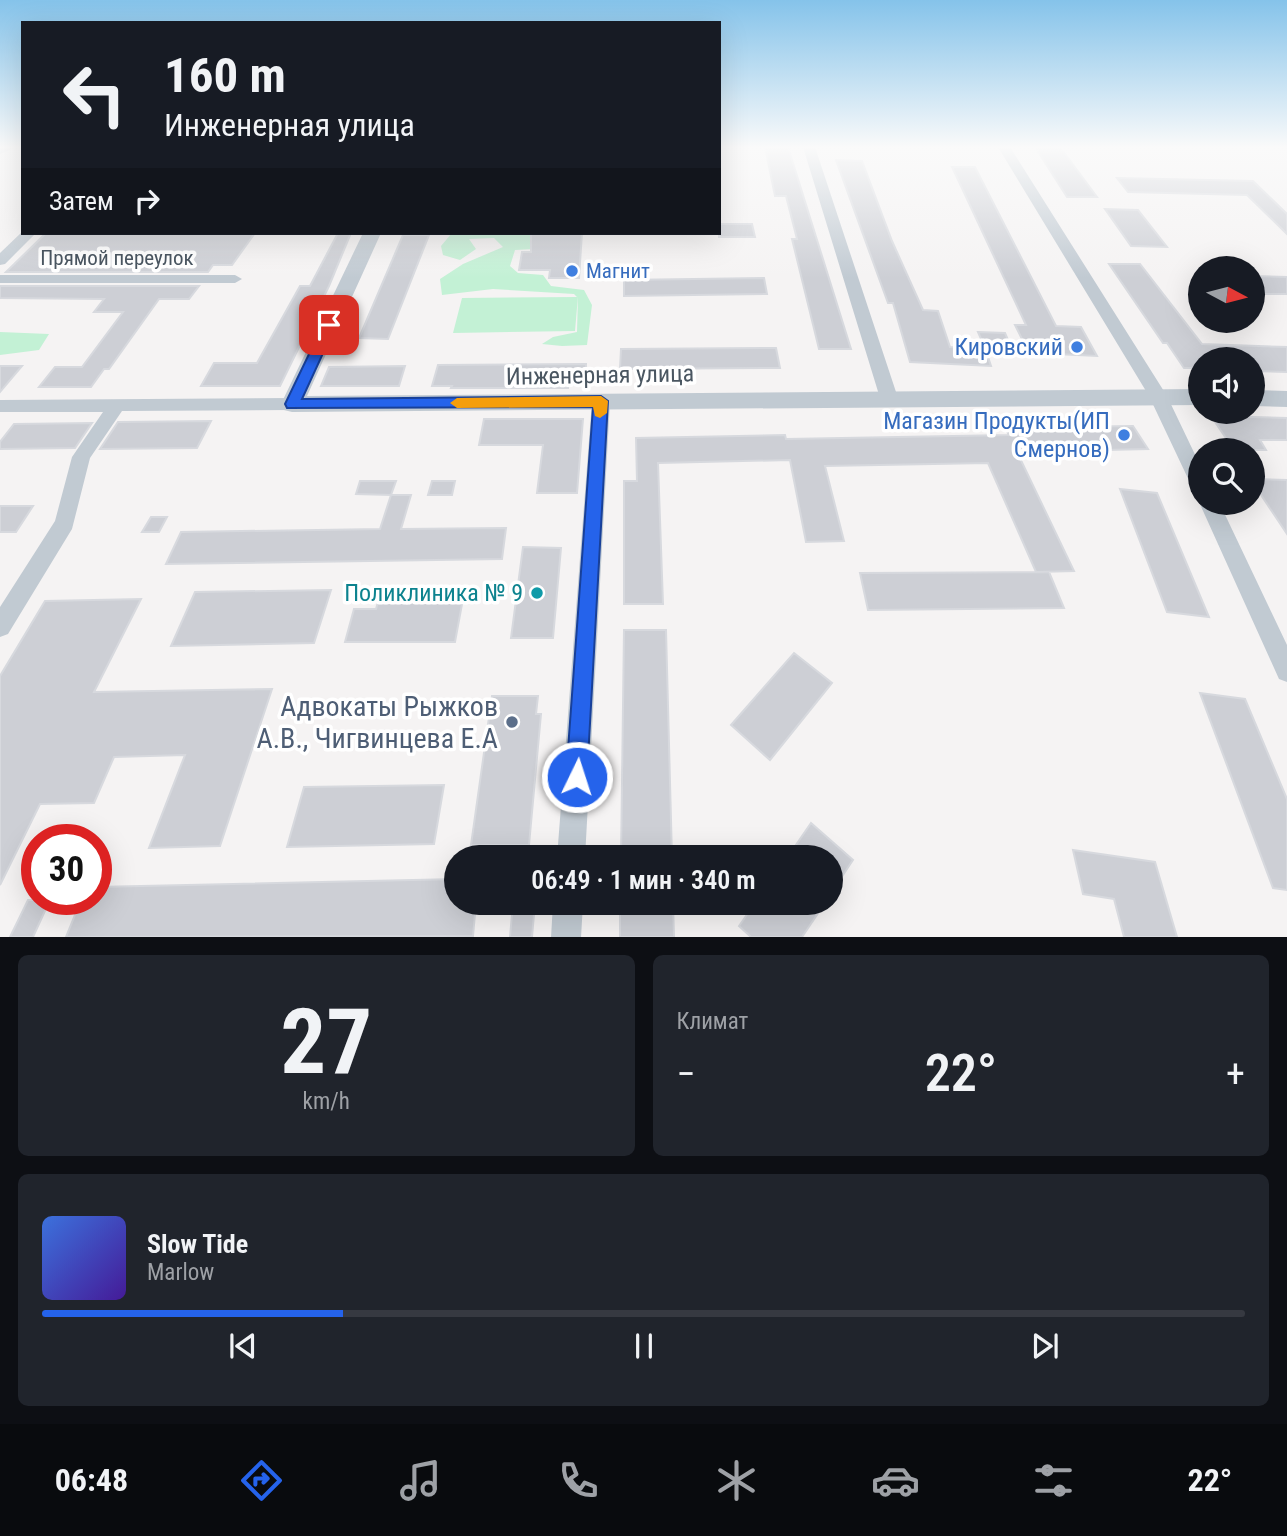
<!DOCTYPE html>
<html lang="ru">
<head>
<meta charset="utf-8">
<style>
	:root { --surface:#171b24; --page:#20242c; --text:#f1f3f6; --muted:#9ea1a6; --line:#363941; --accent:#2563eb }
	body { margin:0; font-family:"Roboto Condensed",sans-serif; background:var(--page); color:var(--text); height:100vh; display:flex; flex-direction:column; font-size:26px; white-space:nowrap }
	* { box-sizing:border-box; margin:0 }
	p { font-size:23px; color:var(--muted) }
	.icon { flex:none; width:38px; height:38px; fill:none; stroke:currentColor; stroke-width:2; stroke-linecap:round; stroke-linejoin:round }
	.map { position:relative; height:937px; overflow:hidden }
	.details { display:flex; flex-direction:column; gap:18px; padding:18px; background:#0d0f14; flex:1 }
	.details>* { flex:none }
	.hud { position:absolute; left:21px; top:21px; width:700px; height:214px; border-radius:0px; box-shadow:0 7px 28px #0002; background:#171b24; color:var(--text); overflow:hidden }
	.needle { width:46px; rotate:97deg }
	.buttons { position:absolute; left:1188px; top:256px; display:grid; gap:14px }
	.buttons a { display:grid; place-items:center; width:77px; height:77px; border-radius:50%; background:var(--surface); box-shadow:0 7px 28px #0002; font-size:35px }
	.speed { position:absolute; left:21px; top:824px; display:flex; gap:14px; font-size:35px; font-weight:700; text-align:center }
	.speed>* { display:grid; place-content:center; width:91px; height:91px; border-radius:50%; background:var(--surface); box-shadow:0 7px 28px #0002; line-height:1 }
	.speed .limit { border:10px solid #d22; background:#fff; color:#111 }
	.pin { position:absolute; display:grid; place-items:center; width:60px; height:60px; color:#fff; margin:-30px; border-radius:14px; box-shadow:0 4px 10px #0006 }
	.me { position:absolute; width:77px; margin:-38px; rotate:4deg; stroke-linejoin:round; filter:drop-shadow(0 0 5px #0008) }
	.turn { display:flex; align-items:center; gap:24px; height:147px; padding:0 28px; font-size:32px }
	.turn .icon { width:91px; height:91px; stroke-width:2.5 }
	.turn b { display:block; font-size:49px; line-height:60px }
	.then { display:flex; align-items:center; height:66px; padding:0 28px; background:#0003; gap:14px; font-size:26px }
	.big { font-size:52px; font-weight:600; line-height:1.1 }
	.details .card { flex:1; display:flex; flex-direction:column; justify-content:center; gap:10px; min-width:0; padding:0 24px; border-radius:10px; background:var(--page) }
	.details .dial { align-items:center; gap:0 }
	.dial b { font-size:91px; line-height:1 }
	.song { display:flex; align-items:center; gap:21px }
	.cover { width:84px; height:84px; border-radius:10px; background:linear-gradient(135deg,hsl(220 70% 55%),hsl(260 70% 35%)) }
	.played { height:7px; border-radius:4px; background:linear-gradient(90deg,var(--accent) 25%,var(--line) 25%) }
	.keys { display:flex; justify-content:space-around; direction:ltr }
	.heat { display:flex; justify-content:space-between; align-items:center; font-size:38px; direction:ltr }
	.details .tiles { flex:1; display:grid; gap:18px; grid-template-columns:1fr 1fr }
	.card:last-child { grid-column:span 2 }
	.trip { position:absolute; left:444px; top:845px; width:399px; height:70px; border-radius:35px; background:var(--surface); box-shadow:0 7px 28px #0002; font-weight:600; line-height:70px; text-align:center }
	.tabs { display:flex; height:112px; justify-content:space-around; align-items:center; background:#090b0e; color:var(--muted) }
	.tabs .icon { width:49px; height:49px }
	.tabs .active { color:var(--accent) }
	.tabs b { font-size:32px; color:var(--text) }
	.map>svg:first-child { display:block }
</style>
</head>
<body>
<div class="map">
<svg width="1287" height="938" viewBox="0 0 1287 938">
	<rect width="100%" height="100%" fill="#f5f3f3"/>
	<path fill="#c3f1d5" d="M541,233l-7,16 -19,1 -5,16 8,7 25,2 8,11 33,4 8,15 -5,40 -25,1 -20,-2 11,-7 24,-5 1,-36 -3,35 -122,2 9,-35 115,-1 -3,-3 -81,-5 -51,6 -2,-16 23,-15 40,-17 -9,-9 -25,1 7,10 -16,11 -17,-5 -2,-9 10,-12z
		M0,332l49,2 -10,16 -39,5z"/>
	<path fill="#cdcfd5" stroke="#d7d9de" stroke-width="2" d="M765,147h23l63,202h-32l-27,-110h5l-11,-43h-11z
		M1035,147h25l37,50h-30z
		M836,160l26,1 30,80 31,69 15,1 12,36 35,1 6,18 -81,-4 -17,-59h-5z
		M952,167h23l81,159 25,1 16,29 -41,-2 -5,-10 -27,-1 -9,-18h11z
		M1117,178l136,3 34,33v20l-40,-39 -119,-3z
		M1105,209l33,1 29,37 -36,-1z
		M719,224h33l3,13h-36z
		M46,233h209l-23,32h-19l-5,7h-202z
		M338,233h13l-22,53 -49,100h-79l13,-23h43l43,-77h10z
		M531,233h51l-3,45h-30l1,-8h-31l3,-18h9z
		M403,235h26l-41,104 -29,-1z
		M1109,264h31l62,80 85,3v25l-34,-1v-12h-53v9h-16l-17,-25h-4z
		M1253,276l34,1v17h-34z
		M764,278l3,16 -143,2v-16z
		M0,286h199l-10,13h-30l-50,70h-5l-13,18h-52l16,-20h27l41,-55h-29l10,-13 -104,-1z
		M978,332l27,1 7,16 -27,-1z
		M776,348l4,20 -160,1 1,-20z
		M586,364l-1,21h-17v3h-117l1,-2h-20l6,-21z
		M0,366h22l-22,26z
		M405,366l-6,20h-78l8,-19z
		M1211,416l76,2v22h-27l6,10h-32z
		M484,419h99l-6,74h-40l6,-48h-64z
		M211,421l-14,27 -97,1 18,-27z
		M92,423l-17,25 -75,1v-7l14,-18z
		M1133,426l15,23 -131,3 57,119 -38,1 -48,-109 -163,3 19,75 -38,1 -16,-82 -132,3 5,141h-39v-123h13l-1,-43 149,-3 1,4 223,-4 -4,-7z
		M1253,479l34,1v54l-34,-51z
		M360,481h36l-5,14 -35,-1z
		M432,481h23l-3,14h-24z
		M1120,489l37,4 52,124 -42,-5z
		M391,495h20l-10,34 105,-1 -4,31 -336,5 15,-32 199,-3z
		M0,506h33l-17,26h-16z
		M151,517h16l-8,15h-17z
		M523,547l38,1 -8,90h-42z
		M1049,572l15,36 -196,2 -8,-37z
		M382,588h83l-10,54h-110l9,-33h22z
		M331,590l-17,53 -143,3 24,-54z
		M141,599l-47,93 178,-3 -52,157 -71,2 36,-93 -71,2 -20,46 -54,1 -40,81v-209l45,-75z
		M624,630h42l6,228h-51z
		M794,653l38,30 -62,77 -39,-35z
		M1200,693l45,6 42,100v91l-14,-2z
		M492,696h46l-2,18h5l-12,131h-58z
		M444,785l-10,59 -147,3 17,-60z
		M811,823l42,37 -22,33v-35h-44z
		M1073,850l82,12 22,75h-53l-10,-38 -31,-5z
		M457,879v24h19l-3,33 -407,1 15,-37h15v-13z
		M28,900h22l-17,37h-23z
		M513,903h22l-3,34h-22z
		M620,903h53l1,34h-54z
		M755,903h70l-23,34h-51l-12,-11z"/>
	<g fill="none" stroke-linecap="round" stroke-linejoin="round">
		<path fill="#c1cad2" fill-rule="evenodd" d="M0,147h17l-17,7z
			M803,147h12l83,251 -3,4h-12l-3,-4z
			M998,147h12l157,249 33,69v26l-7,-2 -44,-93z
			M23,231l13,2 -31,31 -5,1v-12z
			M0,275h235l7,4 -7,4h-235z
			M601,395l6,2 3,4 -25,457h-28l35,-457 3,-4z
			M292,398l6,2 3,4 -3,4 -6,2 -170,1 -32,47 -18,71 -64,105 -8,3v-30l55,-86 17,-64 31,-45h-103v-12z
			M1200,499v3h19l68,143v37l-8,-3 -80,-177z
			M553,903h30l-2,35h-30z"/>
		<path fill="#c1cad2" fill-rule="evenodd" d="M363,233h18l-74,163 893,-7v16l-908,7 -8,-2 -3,-6z
			M1253,390l34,1v16l-34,-1z"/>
	</g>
	<linearGradient id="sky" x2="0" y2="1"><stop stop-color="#85c3ea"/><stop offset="0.53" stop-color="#fafafa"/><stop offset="1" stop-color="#fafafa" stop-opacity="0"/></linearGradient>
	<rect width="1287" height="278" fill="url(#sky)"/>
	<path fill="#2563eb" stroke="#184099" stroke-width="2" d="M329,321l7,4 -34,74 299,-3 7,5 -21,376 -3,8 -7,3 -8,-3 -3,-8 27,-370 -306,1 -2,-4 38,-79z"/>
	<path fill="#f59e0b" d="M601,396l7,5 -1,12 -7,5 -5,-2 -2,-9 -136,1 -7,-5 7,-5z"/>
	<g fill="#3f7fe0" stroke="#fff" stroke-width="2.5">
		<circle cx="572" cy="271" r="7"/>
		<circle cx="1077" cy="347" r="7"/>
		<circle cx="1124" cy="435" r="7"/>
	</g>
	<circle fill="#0f9aa8" stroke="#fff" stroke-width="2.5" cx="537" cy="593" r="7"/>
	<circle fill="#5c6f8a" stroke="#fff" stroke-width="2.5" cx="512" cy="722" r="7"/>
	<g text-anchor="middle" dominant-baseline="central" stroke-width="7" stroke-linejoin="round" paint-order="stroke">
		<g font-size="21" fill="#4a5661" stroke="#fff">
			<text x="117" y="258">Прямой переулок</text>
		</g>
		<g font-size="21" fill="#366cbe" stroke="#fff" text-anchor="start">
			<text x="586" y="271">Магнит</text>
		</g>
		<g font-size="24" fill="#366cbe" stroke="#fff" text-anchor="end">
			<text x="1063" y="347">Кировский</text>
			<text x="1110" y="421">Магазин Продукты(ИП<tspan x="1110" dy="28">Смернов)</tspan></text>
		</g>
		<g font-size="24" fill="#4a5661" stroke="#fff">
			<text transform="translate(600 375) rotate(-1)">Инженерная улица</text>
		</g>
		<g font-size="24" fill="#0d838f" stroke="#fff" text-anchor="end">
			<text x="523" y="593">Поликлиника № 9</text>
		</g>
		<g font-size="28" fill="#4e5e75" stroke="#fff" text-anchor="end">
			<text x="498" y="706">Адвокаты Рыжков<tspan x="498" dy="32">А.В., Чигвинцева Е.А</tspan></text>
		</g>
	</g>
</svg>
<div class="buttons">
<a><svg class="needle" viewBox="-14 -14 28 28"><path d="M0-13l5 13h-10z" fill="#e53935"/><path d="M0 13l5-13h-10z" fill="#9ea1a6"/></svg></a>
<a><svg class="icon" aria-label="sound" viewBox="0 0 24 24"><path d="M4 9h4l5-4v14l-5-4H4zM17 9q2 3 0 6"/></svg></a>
<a><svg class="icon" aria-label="search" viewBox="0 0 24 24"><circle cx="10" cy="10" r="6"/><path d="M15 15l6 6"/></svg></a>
</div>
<div class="speed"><div class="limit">30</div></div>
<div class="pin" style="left:329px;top:325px;background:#d93025"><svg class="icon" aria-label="arrive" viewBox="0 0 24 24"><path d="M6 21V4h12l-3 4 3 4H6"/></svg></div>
<svg class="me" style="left:577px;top:777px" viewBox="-20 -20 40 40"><circle r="17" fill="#2563eb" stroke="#fff" stroke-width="3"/><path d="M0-11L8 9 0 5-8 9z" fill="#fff"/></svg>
<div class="trip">06:49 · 1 мин · 340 m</div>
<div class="hud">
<div class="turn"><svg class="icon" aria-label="left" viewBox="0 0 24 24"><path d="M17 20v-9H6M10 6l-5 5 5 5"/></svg><div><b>160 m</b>Инженерная улица</div></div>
<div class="then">Затем<svg class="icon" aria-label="right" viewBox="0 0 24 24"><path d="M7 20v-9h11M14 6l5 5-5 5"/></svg></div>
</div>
</div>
<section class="details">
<div class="tiles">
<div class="card dial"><b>27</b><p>km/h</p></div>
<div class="card"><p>Климат</p>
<div class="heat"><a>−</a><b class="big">22°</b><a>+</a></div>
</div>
<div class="card">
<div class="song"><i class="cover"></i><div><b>Slow Tide</b><p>Marlow</p></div></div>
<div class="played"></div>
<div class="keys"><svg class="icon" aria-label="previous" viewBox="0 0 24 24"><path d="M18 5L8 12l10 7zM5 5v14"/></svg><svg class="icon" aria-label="pause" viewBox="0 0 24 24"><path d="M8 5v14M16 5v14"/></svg><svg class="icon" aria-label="next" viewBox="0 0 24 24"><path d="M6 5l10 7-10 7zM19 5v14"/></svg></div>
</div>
</div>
</section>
<nav class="tabs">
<b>06:48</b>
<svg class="icon active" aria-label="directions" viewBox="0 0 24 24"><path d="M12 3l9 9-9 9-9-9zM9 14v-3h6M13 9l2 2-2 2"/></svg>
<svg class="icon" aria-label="music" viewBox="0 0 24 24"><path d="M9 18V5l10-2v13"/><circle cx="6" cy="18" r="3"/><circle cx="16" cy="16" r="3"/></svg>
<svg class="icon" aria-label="phone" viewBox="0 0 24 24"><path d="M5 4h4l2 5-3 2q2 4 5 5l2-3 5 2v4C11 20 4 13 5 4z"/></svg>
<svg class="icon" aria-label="climate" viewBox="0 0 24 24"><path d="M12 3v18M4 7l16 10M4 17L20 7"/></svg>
<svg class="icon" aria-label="car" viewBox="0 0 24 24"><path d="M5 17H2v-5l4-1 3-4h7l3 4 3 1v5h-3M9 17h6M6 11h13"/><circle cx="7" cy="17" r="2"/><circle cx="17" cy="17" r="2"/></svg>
<svg class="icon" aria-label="filters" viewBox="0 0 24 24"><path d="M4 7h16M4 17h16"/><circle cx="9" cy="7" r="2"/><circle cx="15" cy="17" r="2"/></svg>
<b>22°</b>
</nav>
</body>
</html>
